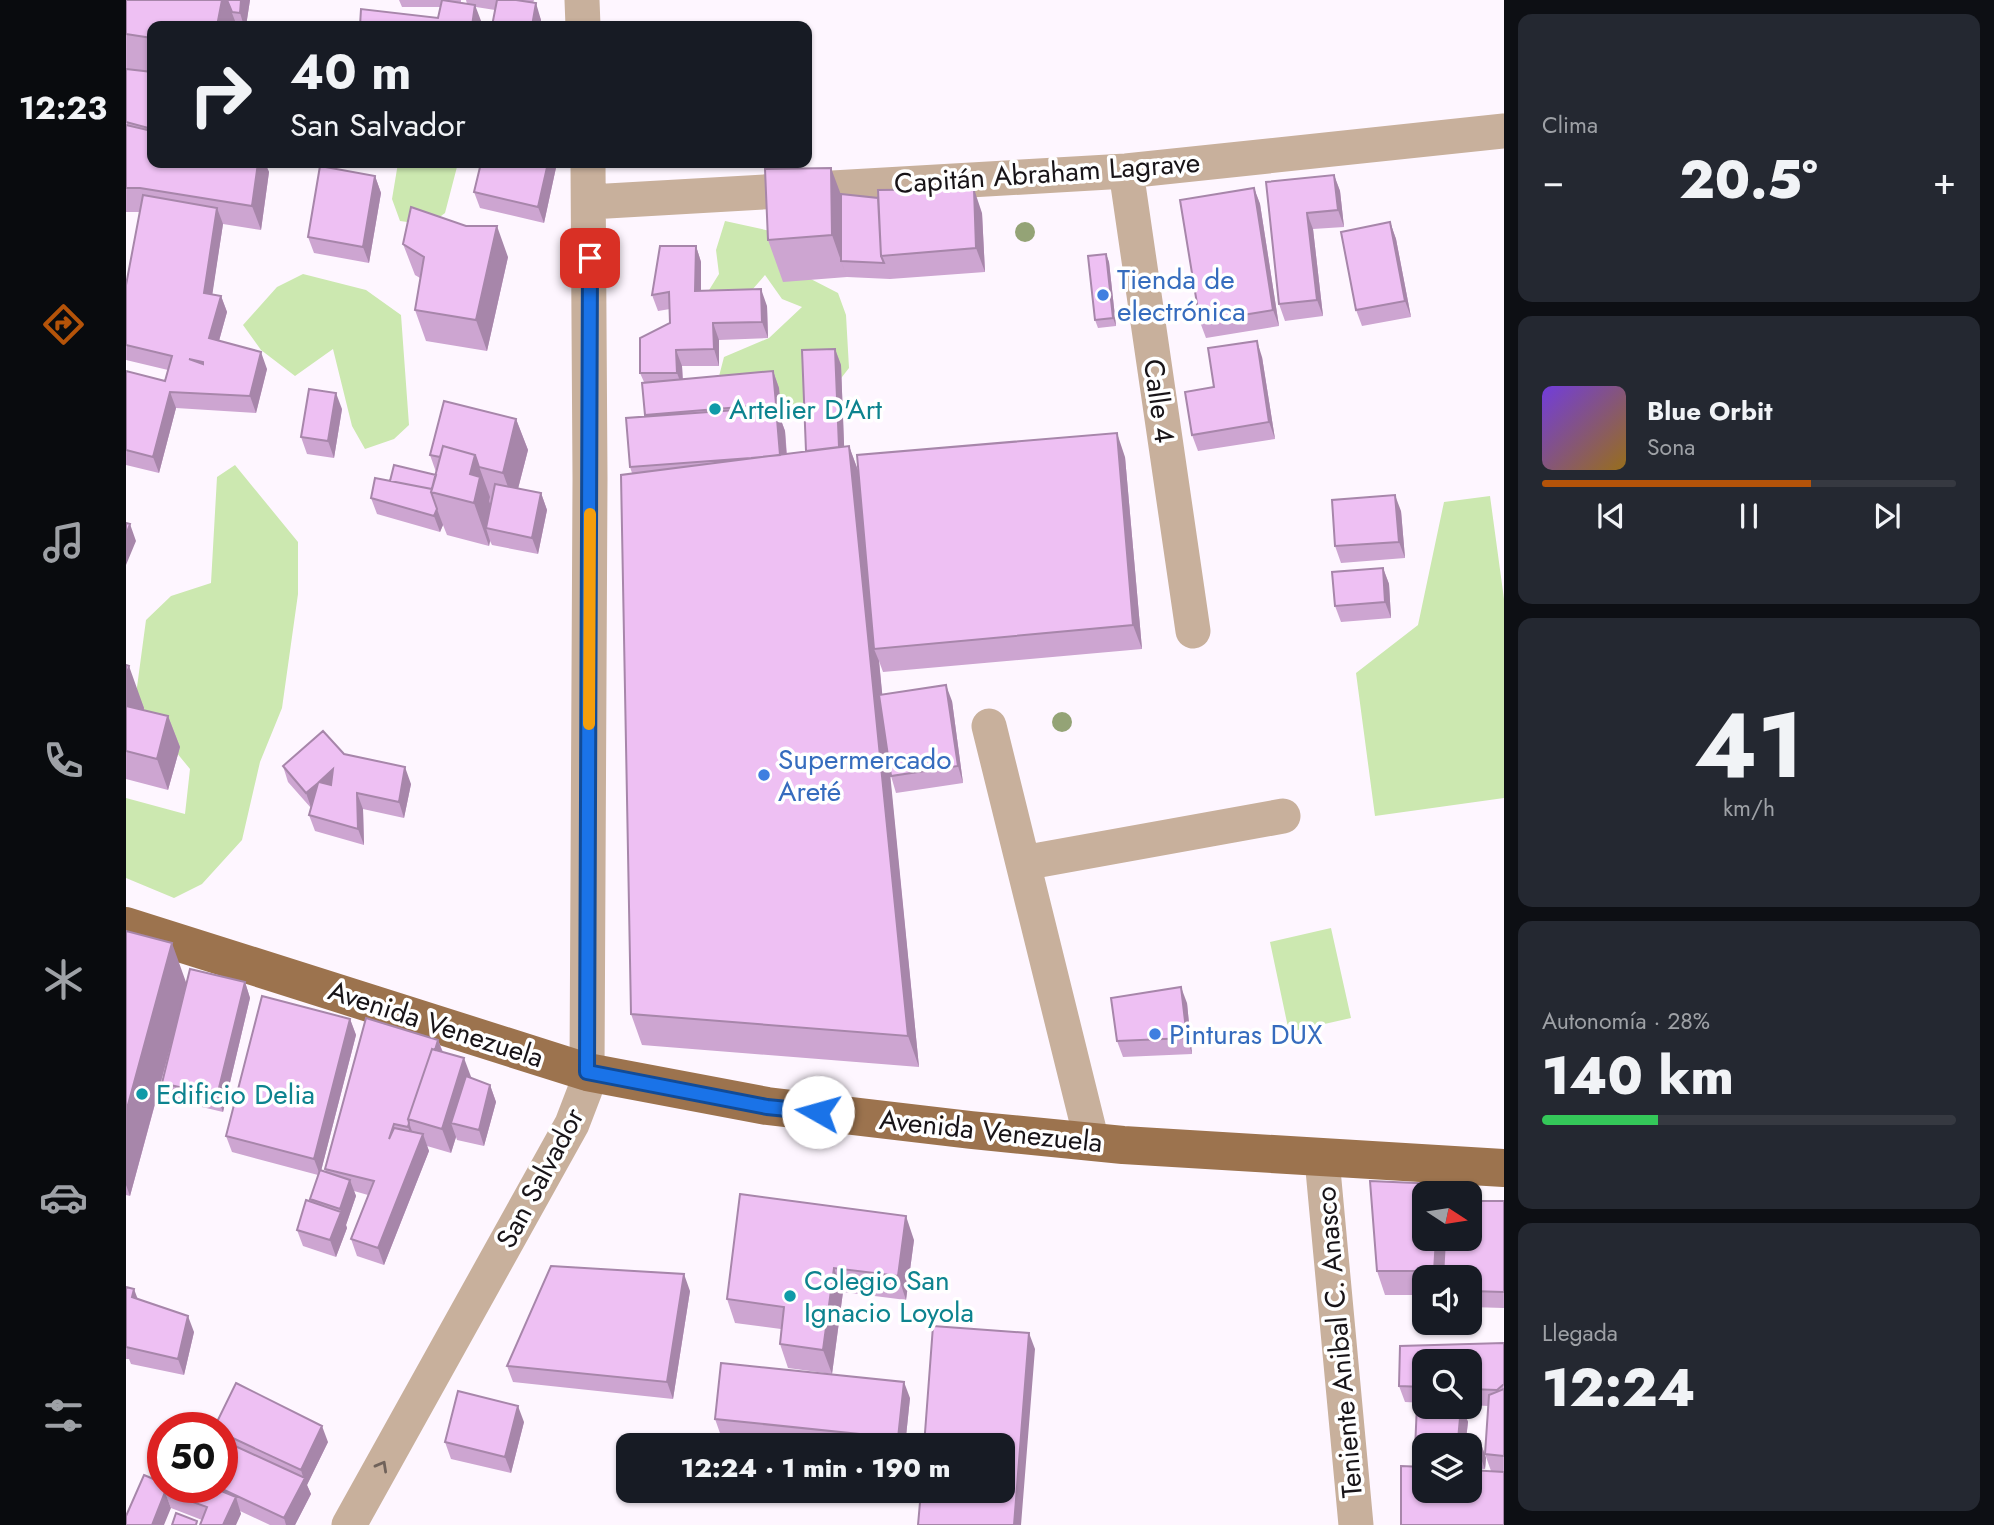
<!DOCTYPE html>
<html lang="es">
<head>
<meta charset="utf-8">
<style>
	:root { --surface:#171b24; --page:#242831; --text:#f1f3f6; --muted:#9ea1a6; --line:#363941; --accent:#b45309 }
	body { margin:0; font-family:Jost,sans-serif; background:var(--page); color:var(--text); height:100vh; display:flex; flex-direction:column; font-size:26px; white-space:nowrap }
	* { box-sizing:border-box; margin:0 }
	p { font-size:23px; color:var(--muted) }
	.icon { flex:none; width:38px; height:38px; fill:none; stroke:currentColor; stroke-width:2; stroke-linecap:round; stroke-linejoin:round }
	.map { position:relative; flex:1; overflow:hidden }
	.side { display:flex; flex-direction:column; gap:14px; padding:14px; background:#0d0f14; width:490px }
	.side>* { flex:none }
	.hud { position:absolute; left:21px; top:21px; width:665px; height:147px; border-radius:14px; box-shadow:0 2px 5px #0004; background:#171b24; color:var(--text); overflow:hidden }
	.needle { width:46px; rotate:102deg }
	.fabs { position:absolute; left:1286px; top:1181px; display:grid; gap:14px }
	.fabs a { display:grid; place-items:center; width:70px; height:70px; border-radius:14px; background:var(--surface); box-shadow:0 2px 5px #0004; font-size:35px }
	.speed { position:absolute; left:21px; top:1412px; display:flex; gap:14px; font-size:35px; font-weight:700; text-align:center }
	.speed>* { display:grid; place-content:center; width:91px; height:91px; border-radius:50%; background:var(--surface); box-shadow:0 2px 5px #0004; line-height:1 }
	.speed .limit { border:10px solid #d22; background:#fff; color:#111 }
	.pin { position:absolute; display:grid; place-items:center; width:60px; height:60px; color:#fff; margin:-30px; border-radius:14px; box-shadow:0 4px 10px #0006 }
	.me { position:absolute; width:77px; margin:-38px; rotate:277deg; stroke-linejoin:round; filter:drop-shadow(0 0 5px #0008) }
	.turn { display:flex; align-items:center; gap:24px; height:147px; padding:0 28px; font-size:32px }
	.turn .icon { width:91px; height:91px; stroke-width:2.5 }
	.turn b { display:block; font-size:49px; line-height:60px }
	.big { font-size:52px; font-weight:800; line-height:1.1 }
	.side .card { flex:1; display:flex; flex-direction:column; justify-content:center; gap:10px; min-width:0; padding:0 24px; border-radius:14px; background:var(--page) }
	.side .dial { align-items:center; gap:0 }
	.dial b { font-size:91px; line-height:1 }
	.song { display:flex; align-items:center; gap:21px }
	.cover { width:84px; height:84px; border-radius:10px; background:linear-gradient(135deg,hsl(260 70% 55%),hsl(40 70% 35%)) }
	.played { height:7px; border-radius:4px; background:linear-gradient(90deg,var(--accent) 65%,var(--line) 65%) }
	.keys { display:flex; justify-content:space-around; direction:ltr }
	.heat { display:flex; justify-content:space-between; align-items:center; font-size:38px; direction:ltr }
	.charge { height:10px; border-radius:5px; background:linear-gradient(90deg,#34c759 28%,var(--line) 0) }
	.trip { position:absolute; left:490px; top:1433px; width:399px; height:70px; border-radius:14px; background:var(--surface); box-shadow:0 2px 5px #0004; font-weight:800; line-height:70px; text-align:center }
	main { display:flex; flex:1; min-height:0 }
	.dock { display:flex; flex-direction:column; width:126px; justify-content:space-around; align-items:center; background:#090b0e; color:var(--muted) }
	.dock .icon { width:49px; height:49px }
	.dock .active { color:var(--accent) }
	.dock b { font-size:32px; color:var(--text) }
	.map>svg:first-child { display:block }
</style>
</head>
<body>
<main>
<nav class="dock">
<b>12:23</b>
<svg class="icon active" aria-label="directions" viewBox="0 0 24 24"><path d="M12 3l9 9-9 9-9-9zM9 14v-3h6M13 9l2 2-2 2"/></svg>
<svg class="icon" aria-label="music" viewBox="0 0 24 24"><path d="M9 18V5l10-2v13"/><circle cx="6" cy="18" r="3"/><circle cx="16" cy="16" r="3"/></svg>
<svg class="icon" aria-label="phone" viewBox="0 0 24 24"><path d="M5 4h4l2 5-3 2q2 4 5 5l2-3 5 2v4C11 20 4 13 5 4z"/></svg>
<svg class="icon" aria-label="climate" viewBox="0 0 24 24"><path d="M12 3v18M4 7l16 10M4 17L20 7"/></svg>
<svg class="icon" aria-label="car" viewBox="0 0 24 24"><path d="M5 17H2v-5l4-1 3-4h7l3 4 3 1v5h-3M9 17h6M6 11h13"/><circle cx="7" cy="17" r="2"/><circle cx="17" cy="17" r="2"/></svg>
<svg class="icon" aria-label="filters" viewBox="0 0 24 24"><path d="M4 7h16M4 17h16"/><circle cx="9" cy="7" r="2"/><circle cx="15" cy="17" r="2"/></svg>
</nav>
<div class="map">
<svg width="1378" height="1525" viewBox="0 0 1378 1525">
	<rect width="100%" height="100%" fill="#fef6ff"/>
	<path fill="#cce8b0" d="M272,163h60l-13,50 -16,12 -29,-4 -8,-22z
		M599,221l50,11 30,44 33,17 8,22 3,53 -21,27 -38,19 -34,23 -39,-53 7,-27 45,-19 33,-31 -20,-8 -17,-24 -20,23 -44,5 18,-29 -3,-24z
		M177,274l63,16 35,25 8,110 -15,14 -29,10 -13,-23 -19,-77 -38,27 -34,-26 -18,-25 34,-38z
		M109,465l63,77v52l-16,114 -22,54 -18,78 -40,44 -28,14 -48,-20v-80l59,16 5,-45 -55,-67 11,-82 25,-24 40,-13 6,-106z
		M1364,496l14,103v199l-129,18 -19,-143 62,-48 26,-123z
		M1205,928l20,90 -62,14 -19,-90z"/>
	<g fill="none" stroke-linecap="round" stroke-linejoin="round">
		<path stroke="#c8b09c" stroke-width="35" d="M456,0l1,26
			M1000,171l67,460
			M464,202l536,-31 378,-40
			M863,726l103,416
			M897,863l260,-47
			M1196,1159l34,366
			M223,1525l223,-401 13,-34 2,-18 3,-593 -2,-316"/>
		<path stroke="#9c734e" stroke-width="38" d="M0,926l461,146 180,34 204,24 152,15 381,23"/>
	</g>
	<g fill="#94a376">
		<circle cx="899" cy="232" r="10"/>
		<circle cx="936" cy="722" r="10"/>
	</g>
	<path fill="#cda5d1" d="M0,0h124l-4,26h-94v137h113l4,9 -8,58 -38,-6 -11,70 9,2 6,16 -8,29 48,28 -11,44 -80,-5 -17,65 -33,-8v-94l39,10 3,-11 -42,-10v-75l14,-73h-14z
		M273,0h62v2l6,2 -1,-4h68l-1,3 8,17 -1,6h-48l3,-16 -19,-3 -39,11 2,-3 2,-8h-39z
		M431,163l-13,60 -64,-15 -6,-16z
		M1208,175l6,16 4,36 -31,2 10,87 -38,5 -6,-17 -13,-122z
		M249,176l6,17 -12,70 -55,-10 -6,-16z
		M1128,188l6,16 19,122 -73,12 -6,-16z
		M715,194l141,19 3,59 -95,7 -43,-2 -64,5 -15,-42z
		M1264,222l6,17 15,78 -49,9 -6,-16z
		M277,244l105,13 -21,94 -61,-10 -11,-31 5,-32 -5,-3z
		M570,246l5,16v29l66,15 1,32 -49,2v26h-37l1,13 90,-8 6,17 2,32 4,11 2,23 19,-3 29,-102 6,16 3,81h5l10,27 266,-16 17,192 -259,23 -4,-11 3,33 70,7 11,82 -67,10 -5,-17 -2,-8 30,299 -277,-22 -11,-31 1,-541 -2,-6 16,-50 -2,-35 -4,-9 30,-50v-14l-12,2 -6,-16z
		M980,254l3,8 7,64 -18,2 -3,-8z
		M1136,357l13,82 -77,12 -6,-16z
		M216,409l-8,49 -27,-4 -6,-17z
		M390,419l12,31 -10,39 23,4 6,17 -9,44 -46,-9 -2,-4 -1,5 -42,-11 -4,-10 -3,7 -63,-18 -6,-16 19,-17 46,-6v-3l-6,-17z
		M1275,511l4,47 -64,5 -6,-17z
		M1257,568l6,16 2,34 -50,4 -6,-16z
		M0,665l18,43v3l24,5 12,31 -12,43 -42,-11z
		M218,754l67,30 -7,34 -41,-9 1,36 -49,-14 -6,-16 2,-7 -23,-26 -5,-16z
		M0,931l60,52 59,-1 5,16 -27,114 -55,-13 -6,-16 10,-41 -42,154 -4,-1z
		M1061,1003l5,51 -69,3 -6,-16z
		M224,1019l6,16 -35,136 5,1 -1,-3 113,-129 5,12 28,26 19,7 6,17 -12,44 -27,-6 -1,-3 -5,16 -24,-7 2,5 -45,114 -27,-9 -6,-17 17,-44 -14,-4 2,5 -10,29 1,3 -11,29 -33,-11 -6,-16 14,-28 -1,-3 8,-24 -86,-23 -6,-16z
		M1244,1181l68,3 3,10h-17v45h46v-38h34v107l-34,-1v-29h-46v17h-39l-8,-24z
		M788,1240l-8,60 -63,-8 -11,82 -44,-6 -8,-24 1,-15 -46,-6 -8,-24z
		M0,1287l12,13 56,32 -10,43 -53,-11 -2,-5h-3z
		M564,1291l-17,108 -160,-17 -6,-16z
		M1378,1343v129l-13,-1 -6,-17 3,-48 -18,-1v-43h-46v41l-19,-1 -6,-16 1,-40z
		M784,1398l-5,48h-85l-99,-10 -6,-17z
		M1336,1407l6,15 -2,19h14l6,17 -1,11 -15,-1v-22h-46v21h-4l-5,-17z
		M398,1422l-13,51 -60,-14 -6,-17z
		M96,1428l106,14 -21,43 4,9 -16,31h-25l-30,-14 1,3 -39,6 -31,-12 -8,-20h59z"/>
	<path fill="#a786aa" d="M96,0h5l10,26h-20z
		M115,0h9l-4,26h-2l-4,-13z
		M410,3l5,17 -1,6h-8z
		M349,5l8,21h-11z
		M132,163h7l4,9 -8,58 -9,-24z
		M422,163h9l-13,60 -6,-16z
		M705,168l16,43 -6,50 6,17 -15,-43z
		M1208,175l6,16 4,36 -6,-17z
		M249,176l6,17 -12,70 -6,-16z
		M1128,188l6,16 19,122 -6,-16z
		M848,189l8,24 3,59 -9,-24z
		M91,208l6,16 -13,86 -6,-17z
		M1181,213l6,16 10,87 -6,-16z
		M1264,222l6,17 15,78 -6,-16z
		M371,226l11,31 -21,94 -11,-31z
		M570,246l5,16v45l-6,-16z
		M980,254l3,8 7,64 -3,-8z
		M635,289l6,17 1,32 -6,-16z
		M95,296l6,16 -12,43 -6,-17z
		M587,323l6,17v26l-5,-17z
		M1131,341l5,16 13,82 -6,-17z
		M709,349l6,16 4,104 -6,-16z
		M550,350l6,16 1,23 -6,-16z
		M135,352l6,17 -11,44 -6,-17z
		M647,371l6,17 3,32 -6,-16z
		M44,392l6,16 -17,65 -6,-16z
		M210,393l6,16 -8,49 -6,-17z
		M650,407l9,24 3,49 -8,-24z
		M390,419l12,31 -14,54 -11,-31z
		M991,433l8,24 17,192 -9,-24z
		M723,446l11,30 14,173 5,12 40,406 -11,-31z
		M349,455l15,42 -1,4 7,18 -10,9 4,13 -1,5 -15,-43 -4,-29z
		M415,493l6,17 -9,44 -6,-16z
		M1269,495l6,16 4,47 -6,-16z
		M311,509l6,16 -3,7 -6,-16z
		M4,524l6,17 -10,24v-30z
		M1257,568l6,16 2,34 -6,-16z
		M3,666l15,42 -7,30 -11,-30v-31z
		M820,685l6,16 11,82 -5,-17z
		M42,716l12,31 -12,43 -11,-31z
		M279,767l6,17 -7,34 -5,-16z
		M207,769l6,17 -14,12 -6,-16z
		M192,783l-6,27 -6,-17z
		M231,793l6,16 1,36 -6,-16z
		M46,943l15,42 -57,211 -4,-11v-73z
		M119,982l5,16 -27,114 -6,-16z
		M1055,987l6,16 5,51 -5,-16z
		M224,1019l6,16 -36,140 -6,-16z
		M312,1040l6,16 -34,64z
		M338,1058l9,24 -22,41 5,14 -5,16 -9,-24z
		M364,1085l6,17 -12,44 -5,-16z
		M283,1123l6,16 -1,4 -6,-16z
		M297,1134l6,17 -45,114 -6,-17z
		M224,1180l6,16 -10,29 1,3 -11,29 -6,-17 11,-28 -1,-3z
		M780,1216l8,24 -8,60 -8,-24z
		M1310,1239h9l-1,39h-7l-3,-7z
		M708,1268l9,24 -11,82 -9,-24z
		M558,1274l6,17 -17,108 -6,-17z
		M8,1289l6,16 -8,-8z
		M62,1316l6,16 -10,43 -6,-16z
		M903,1333l6,16 -14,176h-7z
		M778,1382l6,16 -5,48h-4l-3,-8z
		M392,1406l6,16 -13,51 -6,-16z
		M1336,1407l6,15 -3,24 -7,-6z
		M196,1426l6,16 -21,43 4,9 -16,31h-9l-2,-7 20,-38 -3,-10z
		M1354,1441l6,17 -1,11 -6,-16z
		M39,1492l6,16 -7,17h-12z
		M110,1497l5,17 -5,11h-13z"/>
	<path fill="#eec0f3" stroke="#a786aa" stroke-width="2" fill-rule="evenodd" d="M0,0h96l-5,26h-65v12l-26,-4z
		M101,0h14l-1,13 -8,-1z
		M316,0l33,5 -3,21h-112l1,-17 77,9z
		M371,0h19l20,3 -4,23h-40z
		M0,69l26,3v57l-26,-7z
		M0,125l26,6v32h106l-6,43 -112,-18h-14z
		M355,163h67l-10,44 -64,-15z
		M194,166l55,10 -12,71 -55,-10z
		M705,168l1,67 -64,5 -3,-71z
		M1208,175l4,35 -31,3 10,87 -38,4 -13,-122z
		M1128,188l19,122 -73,12 -20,-122z
		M848,189l2,59 -95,8 -3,-66z
		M715,194l37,4 3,58 3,7 -43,-2z
		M17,195l74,13 -13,85 17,3 -12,42 52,14 -11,44 -80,-4 -17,65 -27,-7v-79l39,10 7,-25 -46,-11v-60zM63,359l14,3v2z
		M285,207l55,19h31l-21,94 -61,-10 9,-53 -21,-13z
		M1264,222l15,79 -49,9 -15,-78z
		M534,246h36l-1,45 66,-2 1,33 -49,1 1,26 -38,1 1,23h-37v-35l30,-15 -1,-31 -17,3z
		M980,254l7,64 -18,2 -7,-64z
		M1131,341l12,81 -77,13 -7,-43 29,-5 -6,-39z
		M709,349l4,98 -33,4 -4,-101z
		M647,371l3,33 -131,11 -3,-32z
		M183,389l27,4 -8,48 -27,-4z
		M318,401l72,18 -13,54 -24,-6 -4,-12 -32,-9 -3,11 -10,-2z
		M650,407l4,48 -29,3 -121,9 -4,-49z
		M991,433l16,192 -259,24 -17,-194z
		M317,446l32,9 -5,19 10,3 -6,26 -43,-11z
		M723,446l59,590 -277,-22 -10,-539z
		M268,465l42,10 -4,14 -42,-8z
		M249,478l57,11 -1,3 6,17 -3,7 -63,-18z
		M369,484l46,9 -9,45 -46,-10z
		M1269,495l4,47 -64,4 -3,-46z
		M0,523l4,1 -4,11z
		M1257,568l2,34 -50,4 -3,-34z
		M0,665l3,1 -3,11z
		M820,685l12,81 -67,10 -12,-81z
		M0,706l42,10 -11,43 -31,-8z
		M197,731l21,23 61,13 -6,35 -42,-9 1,36 -49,-14 9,-32 -12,10 -23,-27zM207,769l-2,16 -12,-3z
		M0,931l46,12 -46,169z
		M64,969l55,13 -28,114 -55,-13z
		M1055,987l6,51 -70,3 -6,-43z
		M136,996l88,23 -36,140 -88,-23z
		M240,1018l72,22 -3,10 -3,-1 -24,70 1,4 -1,4 -14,-3 -5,15 5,-11 29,6 -45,114 -27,-9 23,-58 -49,-12z
		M306,1049l32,9 -22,71 -34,-10z
		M340,1076l24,9 -11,45 -28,-7z
		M194,1170l30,10 -10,29 -30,-10z
		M1244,1181l68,3 -1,10h-13v45h12l-2,32h-57z
		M614,1194l166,22 -8,60 -64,-8 -11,82 -43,-6 4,-37 -57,-8z
		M180,1200l35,12 -11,28 -33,-10z
		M1344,1201h34v91l-34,-1v-13h-27l2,-39h25z
		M425,1266l133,8 -17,108 -160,-16z
		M0,1287l8,2 -2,8 56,19 -10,43 -52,-12z
		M807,1326l96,7 -15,192h-96l3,-34h82v-45h-79z
		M1378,1343v41l-7,6 -27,-1v-27h-46v25l-25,-1 1,-40z
		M595,1363l183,19 -6,56 -183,-19z
		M110,1383l86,43 -21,44 -79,-37v-5h-8z
		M1378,1389v67l-19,-2 4,-59z
		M332,1391l60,15 -13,51 -60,-15z
		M1291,1404h7v3h37l-3,33 22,1 -1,12 -9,-1v-6h-46v5l-9,-1z
		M96,1440l83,38 -21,40 -64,-30h2z
		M1275,1466l23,1v24h46v-21l34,2v53h-103z
		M18,1475l19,8v5h51l22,9 -13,28h-23l7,-18 -42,-15 -13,33h-26v-9z
		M50,1513l21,8 -1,4h-24z"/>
	<defs><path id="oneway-chevron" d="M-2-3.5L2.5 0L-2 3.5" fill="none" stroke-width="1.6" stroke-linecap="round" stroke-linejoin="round" transform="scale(1.75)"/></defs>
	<use stroke="#70625a" href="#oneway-chevron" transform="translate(256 1466) rotate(-61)"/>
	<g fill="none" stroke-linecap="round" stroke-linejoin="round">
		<g stroke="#114b97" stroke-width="18">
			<path id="route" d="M464,258l-3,814 180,35 51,5"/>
		</g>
		<use href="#route" stroke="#1a73e8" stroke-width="12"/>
		<path stroke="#f59e0b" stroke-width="12" d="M463,724l1,-210"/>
	</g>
	<g fill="#3f7fe0" stroke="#fff" stroke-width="2.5">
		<circle cx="977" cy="295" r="7"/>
		<circle cx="638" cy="775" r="7"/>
		<circle cx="1029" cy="1034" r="7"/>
	</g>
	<g fill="#0f9aa8" stroke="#fff" stroke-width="2.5">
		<circle cx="589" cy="409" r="7"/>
		<circle cx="16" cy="1094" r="7"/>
		<circle cx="664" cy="1296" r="7"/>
	</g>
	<g text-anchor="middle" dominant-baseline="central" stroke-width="7" stroke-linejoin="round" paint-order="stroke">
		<g font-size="28" fill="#181418" stroke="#fff">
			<text transform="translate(921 173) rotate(-4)">Capitán Abraham Lagrave</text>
			<text transform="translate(1033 401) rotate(82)">Calle 4</text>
			<text transform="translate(310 1024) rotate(18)">Avenida Venezuela</text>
			<text transform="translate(865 1131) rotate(6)">Avenida Venezuela</text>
			<text transform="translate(414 1178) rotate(-62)">San Salvador</text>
			<text transform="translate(1213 1342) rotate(-95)">Teniente Anibal C. Anasco</text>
		</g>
		<g font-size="28" fill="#366cbe" stroke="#fff" text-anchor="start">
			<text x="991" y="279">Tienda de<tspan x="991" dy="32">electrónica</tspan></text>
			<text x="652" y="759">Supermercado<tspan x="652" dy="32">Areté</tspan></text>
			<text x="1043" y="1034">Pinturas DUX</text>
		</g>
		<g font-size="28" fill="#0d838f" stroke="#fff" text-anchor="start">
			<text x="603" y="409">Artelier D'Art</text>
			<text x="30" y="1094">Edificio Delia</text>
			<text x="678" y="1280">Colegio San<tspan x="678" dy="32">Ignacio Loyola</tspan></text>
		</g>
	</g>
</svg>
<div class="fabs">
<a><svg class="needle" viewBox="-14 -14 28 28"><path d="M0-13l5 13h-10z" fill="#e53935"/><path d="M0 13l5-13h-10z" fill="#9ea1a6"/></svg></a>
<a><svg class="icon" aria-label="sound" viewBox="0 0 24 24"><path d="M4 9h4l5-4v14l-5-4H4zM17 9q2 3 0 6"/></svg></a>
<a><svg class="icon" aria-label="search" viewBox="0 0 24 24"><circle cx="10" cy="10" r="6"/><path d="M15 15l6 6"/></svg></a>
<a><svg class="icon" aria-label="layers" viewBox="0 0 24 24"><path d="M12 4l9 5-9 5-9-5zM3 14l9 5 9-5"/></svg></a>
</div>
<div class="speed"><div class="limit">50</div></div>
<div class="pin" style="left:464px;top:258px;background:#d93025"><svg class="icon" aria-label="arrive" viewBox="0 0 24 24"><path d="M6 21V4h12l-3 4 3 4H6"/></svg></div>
<svg class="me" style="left:692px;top:1112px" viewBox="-20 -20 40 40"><circle r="19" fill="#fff"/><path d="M0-13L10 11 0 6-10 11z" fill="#1a73e8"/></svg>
<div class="trip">12:24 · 1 min · 190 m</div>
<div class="hud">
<div class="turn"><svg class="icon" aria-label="right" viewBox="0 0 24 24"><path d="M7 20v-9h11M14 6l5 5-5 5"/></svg><div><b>40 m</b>San Salvador</div></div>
</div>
</div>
<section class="side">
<div class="card"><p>Clima</p>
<div class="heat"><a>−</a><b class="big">20.5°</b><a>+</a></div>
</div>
<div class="card">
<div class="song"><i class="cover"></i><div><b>Blue Orbit</b><p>Sona</p></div></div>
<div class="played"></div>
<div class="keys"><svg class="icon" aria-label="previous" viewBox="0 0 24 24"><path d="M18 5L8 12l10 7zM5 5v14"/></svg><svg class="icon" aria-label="pause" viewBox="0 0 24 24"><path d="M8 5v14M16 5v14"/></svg><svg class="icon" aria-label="next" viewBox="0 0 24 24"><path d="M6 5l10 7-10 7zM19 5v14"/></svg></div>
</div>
<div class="card dial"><b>41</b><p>km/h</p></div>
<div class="card"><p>Autonomía · 28%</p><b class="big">140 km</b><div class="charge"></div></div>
<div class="card"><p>Llegada</p><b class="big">12:24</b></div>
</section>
</main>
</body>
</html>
